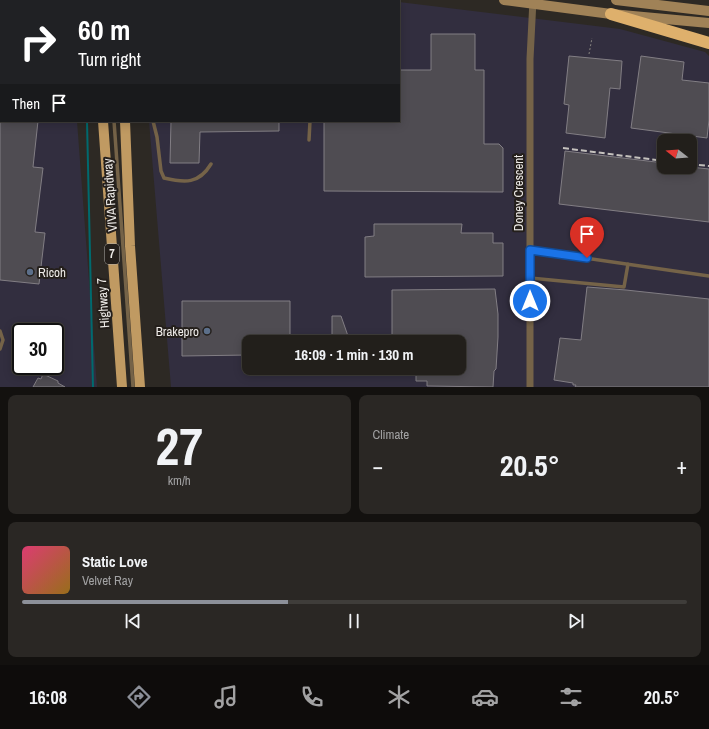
<!DOCTYPE html>
<html lang="en">
<head>
<meta charset="utf-8">
<style>
	:root { --surface:#221f1b; --page:#2a2724; --text:#f1f3f6; --muted:#a2a2a3; --line:#3f3d3a; --accent:#8c9099 }
	body { margin:0; font-family:"Archivo Narrow",sans-serif; background:var(--page); color:var(--text); height:100vh; display:flex; flex-direction:column; font-size:15px; white-space:nowrap }
	* { box-sizing:border-box; margin:0 }
	p { font-size:13px; color:var(--muted) }
	.icon { flex:none; width:22px; height:22px; fill:none; stroke:currentColor; stroke-width:2; stroke-linecap:round; stroke-linejoin:round }
	.map { position:relative; height:387px; overflow:hidden }
	.drawer { display:flex; flex-direction:column; gap:8px; padding:8px; background:#13110f; flex:1 }
	.drawer>* { flex:none }
	.hud { position:absolute; left:0px; top:0px; width:400px; height:122px; box-shadow:0 2px 10px #0003,0 0 0 1px var(--line); background:#202124; color:#fff; overflow:hidden }
	.needle { width:26px; rotate:287deg }
	.tools { position:absolute; left:657px; top:134px; display:grid; gap:8px }
	.tools a { display:grid; place-items:center; width:40px; height:40px; border-radius:8px; background:var(--surface); box-shadow:0 2px 10px #0003,0 0 0 1px var(--line); font-size:20px }
	.speed { position:absolute; left:12px; top:323px; display:flex; gap:8px; font-size:20px; font-weight:700; text-align:center }
	.speed>* { display:grid; place-content:center; width:52px; height:52px; border-radius:50%; background:var(--surface); box-shadow:0 2px 10px #0003,0 0 0 1px var(--line); line-height:1 }
	.speed .limit { border:2px solid #111; border-radius:6px; background:#fff; color:#111 }
	.pin { position:absolute; display:grid; place-items:center; width:34px; height:34px; color:#fff; margin:-41px -17px; border-radius:50% 50% 50% 0; rotate:-45deg; box-shadow:0 0 4px #0007 }
	.pin .icon { rotate:45deg }
	.me { position:absolute; width:44px; margin:-22px; rotate:0deg; stroke-linejoin:round; filter:drop-shadow(0 0 3px #0008) }
	.turn { display:flex; align-items:center; gap:14px; height:84px; padding:0 12px; font-size:18px }
	.turn .icon { width:52px; height:52px; stroke-width:2.5 }
	.turn b { display:block; font-size:28px; line-height:34px }
	.then { display:flex; align-items:center; height:38px; padding:0 12px; background:#0003; gap:8px; font-size:15px }
	.big { font-size:30px; font-weight:700; line-height:1.1 }
	.drawer .widget { flex:1; display:flex; flex-direction:column; justify-content:center; gap:6px; min-width:0; padding:0 14px; border-radius:8px; background:var(--page) }
	.drawer .dial { align-items:center; gap:0 }
	.dial b { font-size:52px; line-height:1 }
	.song { display:flex; align-items:center; gap:12px }
	.cover { width:48px; height:48px; border-radius:6px; background:linear-gradient(135deg,hsl(340 70% 55%),hsl(40 70% 35%)) }
	.played { height:4px; border-radius:2px; background:linear-gradient(90deg,var(--accent) 40%,var(--line) 40%) }
	.keys { display:flex; justify-content:space-around; direction:ltr }
	.heat { display:flex; justify-content:space-between; align-items:center; font-size:22px; direction:ltr }
	.drawer .tiles { flex:1; display:grid; gap:8px; grid-template-columns:1fr 1fr }
	.widget:last-child { grid-column:span 2 }
	.trip { position:absolute; left:242px; top:335px; width:224px; height:40px; border-radius:8px; background:var(--surface); box-shadow:0 2px 10px #0003,0 0 0 1px var(--line); font-weight:700; line-height:40px; text-align:center }
	.tabs { display:flex; height:64px; justify-content:space-around; align-items:center; background:#0e0c0b; color:var(--muted) }
	.tabs .icon { width:28px; height:28px }
	.tabs .active { color:var(--accent) }
	.tabs b { font-size:18px; color:var(--text) }
	.map>svg:first-child { display:block }
</style>
</head>
<body>
<div class="map">
<svg width="709" height="387" viewBox="0 0 709 387">
	<rect width="100%" height="100%" fill="#2d2924"/>
	<path fill="#322e3f" fill-rule="evenodd" d="M0,0h69v1h-68v120h76l20,266h-97zM21,332h34v34h-34z
		M137,0h248l8,1h-256z
		M399,2l221,27 85,23 4,4v331h-538l-22,-266h250zM664,141h26v26h-26zM249,342h210v26h-210z"/>
	<g fill="none" stroke-linecap="round" stroke-linejoin="round">
		<path stroke="#006a6e" stroke-width="2" d="M49,0v1
			M65,0l1,1
			M0,61h1
			M87,121l6,266"/>
	</g>
	<path fill="#4f4c52" stroke="#827e84" d="M431,34h44v36h9v74h15l4,4v44l-179,-1v-70h75v-51h32z
		M569,56l53,5 -2,28 -10,-1 -5,50 -39,-5 3,-28 -5,-1z
		M641,56l43,6 -2,18 27,3v37l-2,18 -76,-10z
		M0,121h38l-5,46 10,1 -8,64 10,1 -6,51 -39,-4z
		M171,121h108v10l-79,1 -1,31h-29z
		M565,151l99,12v4h26l19,2v53l-150,-18z
		M374,224h88l-1,9h32v10h10v33l-138,1v-40l9,-1z
		M587,287l39,3 83,9v88h-134l1,-2h-3v-2l-19,-3 6,-42 21,2z
		M495,289l3,25v23l-2,32 -2,2 -1,16 -66,-1v-5h-11v-13h43v-26h-43v-4h-24v-48z
		M182,301h108v41h-41v13l-67,1z
		M332,316h9l7,20 -1,6h-15z
		M43,374l15,7v2l7,4h-32l5,-9 3,1z"/>
	<g fill="none" stroke-linecap="round" stroke-linejoin="round">
		<path stroke="#878480" stroke-width="1" stroke-dasharray="2 2" stroke-linecap="butt" d="M589,54l3,-16"/>
		<path stroke="#756348" stroke-width="3.5" d="M107,0v1
			M147,1v-1
			M314,1v-1
			M114,121l19,266
			M153,121l4,16 4,34 3,7c21,5 35,6 47,-14
			M309,140l1,-19
			M530,250l179,26
			M530,278l94,9 4,-23
			M0,331l3,9 -3,9"/>
		<path stroke="#756348" stroke-width="7" d="M530,387v-328l3,-59"/>
		<path stroke="#a08257" stroke-width="10" d="M504,0l107,14 98,9
			M616,0l93,11"/>
		<path stroke="#c09a62" stroke-width="10" d="M96,0v1
			M120,0v1
			M103,121l19,266
			M125,121l5,125 10,141"/>
		<path stroke="#deb06c" stroke-width="12" d="M611,14l98,29"/>
		<path stroke="#c5c2be" stroke-width="2" stroke-dasharray="6 3" stroke-linecap="butt" d="M563,148l101,13
			M690,164l19,2"/>
	</g>
	<g fill="none" stroke-linecap="round" stroke-linejoin="round">
		<g stroke="#114b97" stroke-width="10">
			<path id="route" d="M530,301v-51l57,8"/>
		</g>
		<use href="#route" stroke="#1a73e8" stroke-width="7"/>
	</g>
	<g fill="#5c6f8a" stroke="#241f1b" stroke-width="1.5">
		<circle cx="30" cy="272" r="4"/>
		<circle cx="207" cy="331" r="4"/>
	</g>
	<g text-anchor="middle" dominant-baseline="central" stroke-width="4" stroke-linejoin="round" paint-order="stroke">
		<rect fill="#241f1b" stroke="#b1aeaa" stroke-width="1" x="105" y="244" width="14" height="20" rx="3"/>
		<g font-size="12" font-weight="bold" fill="#eeebe8">
			<text x="112" y="254">7</text>
		</g>
		<g font-size="13" fill="#eeebe8" stroke="#241f1b">
			<text transform="translate(518 193) rotate(-90)">Doney Crescent</text>
			<text transform="translate(110 195) rotate(-94)">VIVA Rapidway</text>
			<text transform="translate(103 303) rotate(-94)">Highway 7</text>
		</g>
		<g font-size="13" fill="#eeebe8" stroke="#241f1b" text-anchor="start">
			<text x="38" y="272">Ricoh</text>
			<text x="199" y="331" text-anchor="end">Brakepro</text>
		</g>
	</g>
</svg>
<div class="tools">
<a><svg class="needle" viewBox="-14 -14 28 28"><path d="M0-13l5 13h-10z" fill="#e53935"/><path d="M0 13l5-13h-10z" fill="#a2a2a3"/></svg></a>
</div>
<div class="speed"><div class="limit">30</div></div>
<div class="pin" style="left:587px;top:258px;background:#d93025"><svg class="icon" aria-label="arrive" viewBox="0 0 24 24"><path d="M6 21V4h12l-3 4 3 4H6"/></svg></div>
<svg class="me" style="left:530px;top:301px" viewBox="-20 -20 40 40"><circle r="17" fill="#1a73e8" stroke="#fff" stroke-width="3"/><path d="M0-11L8 9 0 5-8 9z" fill="#fff"/></svg>
<div class="trip">16:09 · 1 min · 130 m</div>
<div class="hud">
<div class="turn"><svg class="icon" aria-label="right" viewBox="0 0 24 24"><path d="M7 20v-9h11M14 6l5 5-5 5"/></svg><div><b>60 m</b>Turn right</div></div>
<div class="then">Then<svg class="icon" aria-label="arrive" viewBox="0 0 24 24"><path d="M6 21V4h12l-3 4 3 4H6"/></svg></div>
</div>
</div>
<section class="drawer">
<div class="tiles">
<div class="widget dial"><b>27</b><p>km/h</p></div>
<div class="widget"><p>Climate</p>
<div class="heat"><a>−</a><b class="big">20.5°</b><a>+</a></div>
</div>
<div class="widget">
<div class="song"><i class="cover"></i><div><b>Static Love</b><p>Velvet Ray</p></div></div>
<div class="played"></div>
<div class="keys"><svg class="icon" aria-label="previous" viewBox="0 0 24 24"><path d="M18 5L8 12l10 7zM5 5v14"/></svg><svg class="icon" aria-label="pause" viewBox="0 0 24 24"><path d="M8 5v14M16 5v14"/></svg><svg class="icon" aria-label="next" viewBox="0 0 24 24"><path d="M6 5l10 7-10 7zM19 5v14"/></svg></div>
</div>
</div>
</section>
<nav class="tabs">
<b>16:08</b>
<svg class="icon active" aria-label="directions" viewBox="0 0 24 24"><path d="M12 3l9 9-9 9-9-9zM9 14v-3h6M13 9l2 2-2 2"/></svg>
<svg class="icon" aria-label="music" viewBox="0 0 24 24"><path d="M9 18V5l10-2v13"/><circle cx="6" cy="18" r="3"/><circle cx="16" cy="16" r="3"/></svg>
<svg class="icon" aria-label="phone" viewBox="0 0 24 24"><path d="M5 4h4l2 5-3 2q2 4 5 5l2-3 5 2v4C11 20 4 13 5 4z"/></svg>
<svg class="icon" aria-label="climate" viewBox="0 0 24 24"><path d="M12 3v18M4 7l16 10M4 17L20 7"/></svg>
<svg class="icon" aria-label="car" viewBox="0 0 24 24"><path d="M5 17H2v-5l4-1 3-4h7l3 4 3 1v5h-3M9 17h6M6 11h13"/><circle cx="7" cy="17" r="2"/><circle cx="17" cy="17" r="2"/></svg>
<svg class="icon" aria-label="filters" viewBox="0 0 24 24"><path d="M4 7h16M4 17h16"/><circle cx="9" cy="7" r="2"/><circle cx="15" cy="17" r="2"/></svg>
<b>20.5°</b>
</nav>
</body>
</html>
